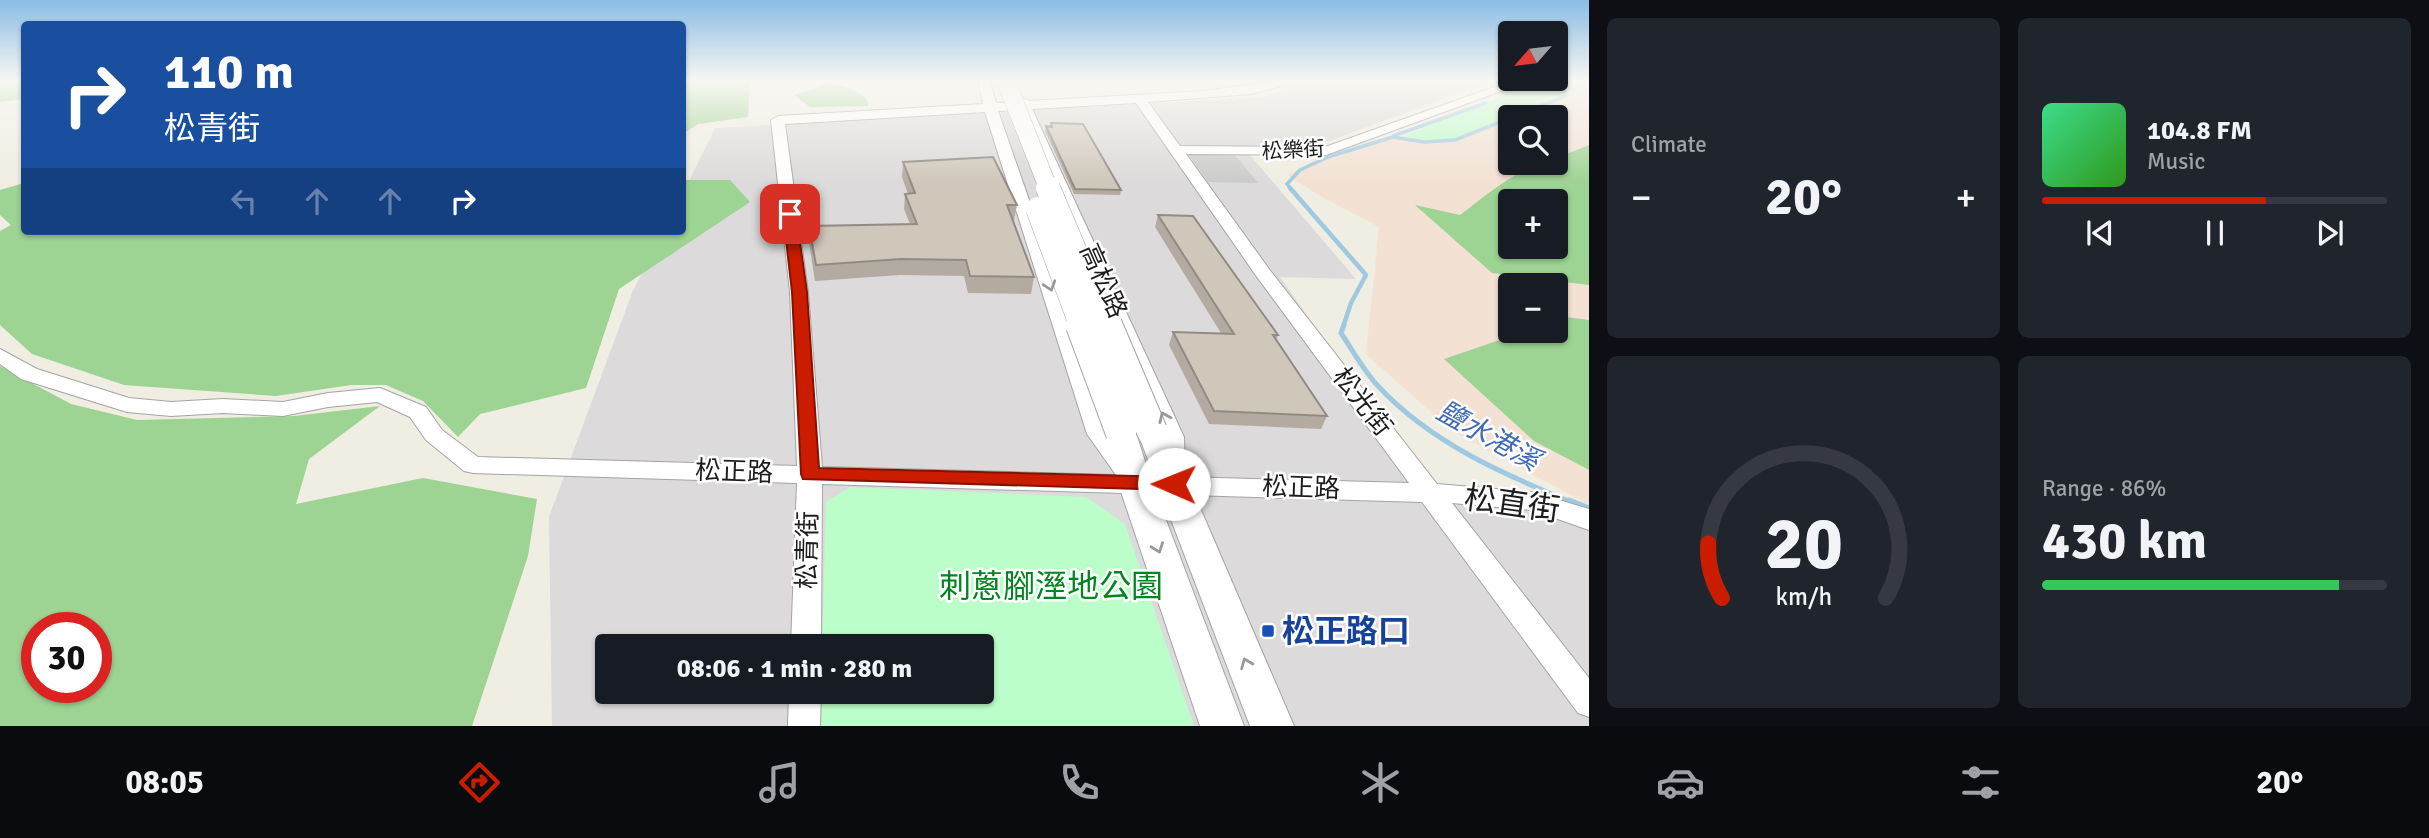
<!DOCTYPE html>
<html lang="en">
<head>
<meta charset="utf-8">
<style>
	:root { --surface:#171b24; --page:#20242c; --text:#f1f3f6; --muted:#9ea1a6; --line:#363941; --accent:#cb1c00 }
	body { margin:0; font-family:Signika,"Noto Sans TC",sans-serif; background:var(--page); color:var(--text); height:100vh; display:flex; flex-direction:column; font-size:26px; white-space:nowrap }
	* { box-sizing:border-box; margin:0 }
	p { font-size:23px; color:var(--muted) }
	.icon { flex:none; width:38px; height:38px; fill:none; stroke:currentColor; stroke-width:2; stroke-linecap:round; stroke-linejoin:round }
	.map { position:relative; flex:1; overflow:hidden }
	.panel { display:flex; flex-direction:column; gap:18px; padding:18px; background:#0d0f14; width:840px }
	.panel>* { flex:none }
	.guide { position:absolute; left:21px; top:21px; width:665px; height:214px; border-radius:7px; box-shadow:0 2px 5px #0004; background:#1a4fa0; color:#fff; overflow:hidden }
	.needle { width:46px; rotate:242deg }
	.buttons { position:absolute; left:1498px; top:21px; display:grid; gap:14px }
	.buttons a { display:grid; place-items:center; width:70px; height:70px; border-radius:7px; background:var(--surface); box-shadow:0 2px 5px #0004; font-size:35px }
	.speed { position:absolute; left:21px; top:612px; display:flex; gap:14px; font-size:35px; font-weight:700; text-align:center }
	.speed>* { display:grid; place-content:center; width:91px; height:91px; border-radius:50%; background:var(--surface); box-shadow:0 2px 5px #0004; line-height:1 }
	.speed .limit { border:10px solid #d22; background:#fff; color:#111 }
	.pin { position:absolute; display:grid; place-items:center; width:60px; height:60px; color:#fff; margin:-30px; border-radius:14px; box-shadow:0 4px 10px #0006 }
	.me { position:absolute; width:77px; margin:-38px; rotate:271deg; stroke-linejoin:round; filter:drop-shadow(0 0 5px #0008) }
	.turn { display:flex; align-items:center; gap:24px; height:147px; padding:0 28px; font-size:32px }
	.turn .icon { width:91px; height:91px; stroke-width:2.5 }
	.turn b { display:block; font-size:49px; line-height:60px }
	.lanes { display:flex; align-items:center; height:66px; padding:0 28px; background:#0003; justify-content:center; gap:35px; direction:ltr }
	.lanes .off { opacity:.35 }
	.big { font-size:52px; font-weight:700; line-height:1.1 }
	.panel .widget { flex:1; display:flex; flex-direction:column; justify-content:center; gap:10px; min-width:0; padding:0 24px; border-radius:10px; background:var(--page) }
	.panel .dial { align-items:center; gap:0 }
	.dial svg { height:182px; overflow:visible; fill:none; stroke:var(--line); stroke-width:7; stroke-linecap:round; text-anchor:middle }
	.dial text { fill:var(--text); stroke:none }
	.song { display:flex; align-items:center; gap:21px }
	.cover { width:84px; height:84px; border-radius:10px; background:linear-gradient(135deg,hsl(150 70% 55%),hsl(110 70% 35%)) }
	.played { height:7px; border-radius:4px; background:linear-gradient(90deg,var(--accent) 65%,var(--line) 65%) }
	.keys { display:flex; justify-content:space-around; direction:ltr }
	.heat { display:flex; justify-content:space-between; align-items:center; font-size:38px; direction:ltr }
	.charge { height:10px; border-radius:5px; background:linear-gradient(90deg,#34c759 86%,var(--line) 0) }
	.panel .tiles { flex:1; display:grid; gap:18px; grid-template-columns:repeat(2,1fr) }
	.trip { position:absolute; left:595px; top:634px; width:399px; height:70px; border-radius:7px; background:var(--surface); box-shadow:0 2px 5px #0004; font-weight:700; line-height:70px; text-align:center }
	.dock { display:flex; height:112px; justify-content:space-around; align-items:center; background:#090b0e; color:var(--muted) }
	.dock .icon { width:49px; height:49px }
	.dock .on { color:var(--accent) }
	.dock b { font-size:32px; color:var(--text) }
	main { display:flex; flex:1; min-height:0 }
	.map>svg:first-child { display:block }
</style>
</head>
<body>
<main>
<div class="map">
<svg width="1589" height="726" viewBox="0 0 1589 726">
	<rect width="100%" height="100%" fill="#f0ede2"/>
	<path fill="#dcdada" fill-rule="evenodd" d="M1311,81h180l-175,65 -72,2 112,131 -76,-2 152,216 146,21 11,7v205h-1037l-3,-209 83,-224 31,-62h19l1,-38 32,-65 546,-31zM607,646h375v45h-375z"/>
	<path fill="#cbcbcb" d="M1187,153l47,1 24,29 -50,-1z"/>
	<path fill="#f3e1d4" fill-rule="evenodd" d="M1589,89v416l-137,-74 -86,-77 13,-127 -57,-30 -35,-22 37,-20 54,-17 50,4 44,-7 28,-14zM1510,117h46v46h-46zM1510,201h46v46h-46zM1510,285h46v46h-46z"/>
	<path fill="#9dd393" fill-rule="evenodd" d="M0,81h24v18l-24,3z
		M694,81h56l-2,36 -50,7 -15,10v-48z
		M830,83l22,6 14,9 2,8 -58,1 -16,-12z
		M1589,145v140l-97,-12 -77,-68 45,10c27,-20 61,-52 96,-52v-5zM1556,201v46h-46v-46z
		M683,180h47l20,22 -131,87 -33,99 -106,26 -22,23 -35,-36 -37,-16h-35l-75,11 -152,-11 -92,-31 -32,-29v-94l11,-6 -11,-10v-25l24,-7v48h658z
		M1558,316l31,4v150l-55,-29 -90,-82 82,-28h30z
		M0,366l71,38 66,16 157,-4 86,-10 -71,53 -13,45 127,-26 114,21 -9,57 -56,170h-472zM37,628h59v60h-59z"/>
	<path fill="#bbfec9" d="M1539,81h31l19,7 -135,51 -31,2 -21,-4z
		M850,487l236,10 39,27 69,202h-373v-35h161v-45h-160l4,-144z"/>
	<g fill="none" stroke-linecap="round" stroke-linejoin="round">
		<path stroke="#9ec9e1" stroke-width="3.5" d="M1393,136l93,-33
			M1292,190l-5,-6 13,-14 28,-13 65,-20 31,5 31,-2 111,-44"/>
		<path stroke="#9ec9e1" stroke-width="4.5" d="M1290,188l76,87 -15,28 -8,24"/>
		<path stroke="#9ec9e1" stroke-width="5" d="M1344,325l-3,8c12,18 23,38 37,53 53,57 125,88 195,117"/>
		<path stroke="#9ec9e1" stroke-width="7" d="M1569,501l20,8"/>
		<g stroke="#a4a4a4" stroke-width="2">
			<path id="minor" d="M978,81h12l6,22 20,-1 6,-5 7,4 174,-10 72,-10h26l-50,13 -103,8 32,44 145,1 186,-66h18l-203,74 -140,-1 83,115 168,215 95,8 57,17v21l-57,-20 -80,-7 137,175v39l-11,-4 -156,-211 -600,-18 -1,162h-30l6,-163 -324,-10 -9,-2 -38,-31 -16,-23 -33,-15 -49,5 -45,9 -60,-3 -52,3 -44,-4 -106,-33 -21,-15v-15l37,20 92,29 42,4 52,-3 60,3 45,-9 52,-5 46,19 16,23 36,27 319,9 -7,-174 -19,-172 7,-4 205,-12zM1136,103l121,174 152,206 -227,-6 3,-6 -1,-34 -152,-328zM1019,110l141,327 1,34 3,5h-27l2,-4 -3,-6 -26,-34 -112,-321zM985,112l102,322 29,41 -294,-8 -14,-175 -23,-168z
				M789,691h32l-1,35h-32z"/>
		</g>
		<g stroke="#a4a4a4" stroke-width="2">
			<path id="tertiary" d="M1152,421l11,3 4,7 127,295h-44l-113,-295 4,-7z
				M1121,423l11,3 4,7 16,50 92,243h-44l-82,-243 -12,-50 4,-7z"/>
		</g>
		<use href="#minor" fill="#fff" fill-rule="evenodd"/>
		<use href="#tertiary" fill="#fff" fill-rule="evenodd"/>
		<g stroke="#a4a4a4" stroke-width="19" stroke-linecap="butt">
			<path id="tertiary-bridge-far2" d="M1006,81l43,109"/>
		</g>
		<g stroke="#a4a4a4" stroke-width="25" stroke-linecap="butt">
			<path id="tertiary-bridge-far1" d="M1048,188l59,139
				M1038,209l44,118"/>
		</g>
		<g stroke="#a4a4a4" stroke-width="32" stroke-linecap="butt">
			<path id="tertiary-bridge" d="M1081,325l40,108
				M1107,325l45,106"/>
		</g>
		<use href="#tertiary-bridge-far2" stroke="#fff" stroke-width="18"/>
		<use href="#tertiary-bridge-far1" stroke="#fff" stroke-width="24"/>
		<use href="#tertiary-bridge" stroke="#fff" stroke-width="30"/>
	</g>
	<path fill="#b3aba1" d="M1051,123l70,67 -1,5 -46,-1 -29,-63 1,-5 4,1z
		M903,162l114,43 -3,15h-1l21,57 -3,17 -63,-1 -4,-17 -64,-1 -85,6 -6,-39v-16l101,-2 -6,-15 1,-15h3l-6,-17z
		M1158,215l120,120 -2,5 51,76 -6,13 -112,-5 -40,-79 4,-13 48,1 -66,-106z"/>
	<path fill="#d0c7bb" stroke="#928b83" stroke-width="2" d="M1051,123l32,1 38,66 -46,-1 -29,-63 6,1z
		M993,157l24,48h-10l27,72 -64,-1 -4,-16 -65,-1 -85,6 -7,-39 108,-2 -12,-30 10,-1 -12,-31z
		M1158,215l35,1 85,119h-5l54,81 -113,-5 -41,-79 61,2z"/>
	<defs><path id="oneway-chevron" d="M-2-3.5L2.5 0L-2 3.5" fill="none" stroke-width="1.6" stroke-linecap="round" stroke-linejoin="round" transform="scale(1.75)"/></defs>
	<g stroke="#999">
		<use href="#oneway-chevron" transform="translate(1050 286) rotate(72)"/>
		<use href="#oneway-chevron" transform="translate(1164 417) rotate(-114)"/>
		<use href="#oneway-chevron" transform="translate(1158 548) rotate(70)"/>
		<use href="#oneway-chevron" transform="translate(1246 663) rotate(-112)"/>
	</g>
	<linearGradient id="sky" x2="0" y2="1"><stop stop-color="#8abce5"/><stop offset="0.44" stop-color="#f8f7f2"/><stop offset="1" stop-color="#f8f7f2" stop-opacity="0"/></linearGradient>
	<rect width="1589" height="183" fill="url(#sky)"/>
	<path fill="#cb1c00" stroke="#841200" stroke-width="2" d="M790,210l6,4 11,78 12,176 355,9 6,2 3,5 -3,4 -6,2 -371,-11 -2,-5 -9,-182 -9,-78z"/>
	<rect fill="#1a4fb4" stroke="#fff" stroke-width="2.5" x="1261" y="624" width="14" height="14" rx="3.5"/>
	<g text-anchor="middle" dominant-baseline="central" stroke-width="5" stroke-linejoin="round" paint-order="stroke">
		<g font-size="21" fill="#1d1d1d" stroke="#fff">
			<text transform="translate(1293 150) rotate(-3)">松樂街</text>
		</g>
		<g font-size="26" fill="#1d1d1d" stroke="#fff">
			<text transform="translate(1103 281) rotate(66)">高松路</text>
			<text transform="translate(1362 402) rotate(52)">松光街</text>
			<text transform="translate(734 472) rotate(2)">松正路</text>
			<text transform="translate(1301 488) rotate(2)">松正路</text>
			<text transform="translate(808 550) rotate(-89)">松青街</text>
		</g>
		<g font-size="28" font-style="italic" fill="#416cb5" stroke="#fff">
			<text transform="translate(1488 436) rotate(29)">鹽水港溪</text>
		</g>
		<g font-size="32" fill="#1d1d1d" stroke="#fff">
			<text transform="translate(1512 504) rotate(8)">松直街</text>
		</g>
		<g font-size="32" fill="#02851f" stroke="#fff">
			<text x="1051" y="586">刺蔥腳溼地公園</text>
		</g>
		<g font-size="32" font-weight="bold" fill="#164399" stroke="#fff" text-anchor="start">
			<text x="1282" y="631">松正路口</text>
		</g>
	</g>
</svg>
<div class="buttons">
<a><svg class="needle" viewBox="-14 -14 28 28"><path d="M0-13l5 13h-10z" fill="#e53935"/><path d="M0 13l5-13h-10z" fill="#9ea1a6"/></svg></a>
<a><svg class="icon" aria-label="search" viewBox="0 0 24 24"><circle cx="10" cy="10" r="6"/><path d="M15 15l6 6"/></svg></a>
<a>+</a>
<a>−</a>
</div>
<div class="speed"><div class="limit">30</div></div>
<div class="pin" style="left:790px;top:214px;background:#d93025"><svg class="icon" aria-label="arrive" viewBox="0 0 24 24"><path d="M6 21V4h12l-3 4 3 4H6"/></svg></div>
<svg class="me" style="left:1174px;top:484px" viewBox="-20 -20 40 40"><circle r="19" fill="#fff"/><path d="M0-13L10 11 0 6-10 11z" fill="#cb1c00"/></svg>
<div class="trip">08:06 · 1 min · 280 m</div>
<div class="guide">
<div class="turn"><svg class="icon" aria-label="right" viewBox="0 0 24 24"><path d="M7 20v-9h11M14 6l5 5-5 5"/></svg><div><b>110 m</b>松青街</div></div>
<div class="lanes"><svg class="icon off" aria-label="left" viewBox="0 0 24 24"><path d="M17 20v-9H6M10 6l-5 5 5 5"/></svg><svg class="icon off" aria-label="ahead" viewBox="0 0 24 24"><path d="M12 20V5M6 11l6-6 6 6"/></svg><svg class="icon off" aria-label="ahead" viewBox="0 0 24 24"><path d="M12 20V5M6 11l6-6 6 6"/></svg><svg class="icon" aria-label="right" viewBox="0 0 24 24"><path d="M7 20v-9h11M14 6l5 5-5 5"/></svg></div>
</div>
</div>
<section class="panel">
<div class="tiles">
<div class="widget"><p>Climate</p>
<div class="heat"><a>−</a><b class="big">20°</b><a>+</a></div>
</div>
<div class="widget">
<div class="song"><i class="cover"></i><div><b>104.8 FM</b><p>Music</p></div></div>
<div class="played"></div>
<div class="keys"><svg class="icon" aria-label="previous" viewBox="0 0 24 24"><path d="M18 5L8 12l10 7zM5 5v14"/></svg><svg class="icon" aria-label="pause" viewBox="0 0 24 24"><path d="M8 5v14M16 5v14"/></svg><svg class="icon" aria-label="next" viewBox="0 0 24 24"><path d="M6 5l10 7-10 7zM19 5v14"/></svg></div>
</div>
<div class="widget dial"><svg viewBox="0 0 100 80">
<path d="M14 69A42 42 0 1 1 86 69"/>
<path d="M14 69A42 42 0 0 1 8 45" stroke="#cb1c00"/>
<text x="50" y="56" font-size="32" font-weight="700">20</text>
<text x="50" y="72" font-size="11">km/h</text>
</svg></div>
<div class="widget"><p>Range · 86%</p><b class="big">430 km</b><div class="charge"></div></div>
</div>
</section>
</main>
<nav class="dock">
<b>08:05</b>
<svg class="icon on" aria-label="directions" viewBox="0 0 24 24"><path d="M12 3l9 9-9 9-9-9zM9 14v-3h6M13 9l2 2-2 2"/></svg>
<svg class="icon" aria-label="music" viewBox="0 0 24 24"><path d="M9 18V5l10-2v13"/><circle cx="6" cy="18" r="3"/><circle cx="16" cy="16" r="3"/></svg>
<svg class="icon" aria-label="phone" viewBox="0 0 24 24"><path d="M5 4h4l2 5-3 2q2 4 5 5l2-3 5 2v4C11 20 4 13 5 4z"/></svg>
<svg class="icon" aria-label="climate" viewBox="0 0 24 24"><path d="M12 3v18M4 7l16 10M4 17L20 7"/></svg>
<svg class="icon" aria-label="car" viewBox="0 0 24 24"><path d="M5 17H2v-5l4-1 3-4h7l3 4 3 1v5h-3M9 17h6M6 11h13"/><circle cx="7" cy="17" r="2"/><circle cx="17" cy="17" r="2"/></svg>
<svg class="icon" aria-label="filters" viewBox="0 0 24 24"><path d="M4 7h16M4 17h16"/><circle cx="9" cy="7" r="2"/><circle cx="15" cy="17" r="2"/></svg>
<b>20°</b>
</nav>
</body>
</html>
